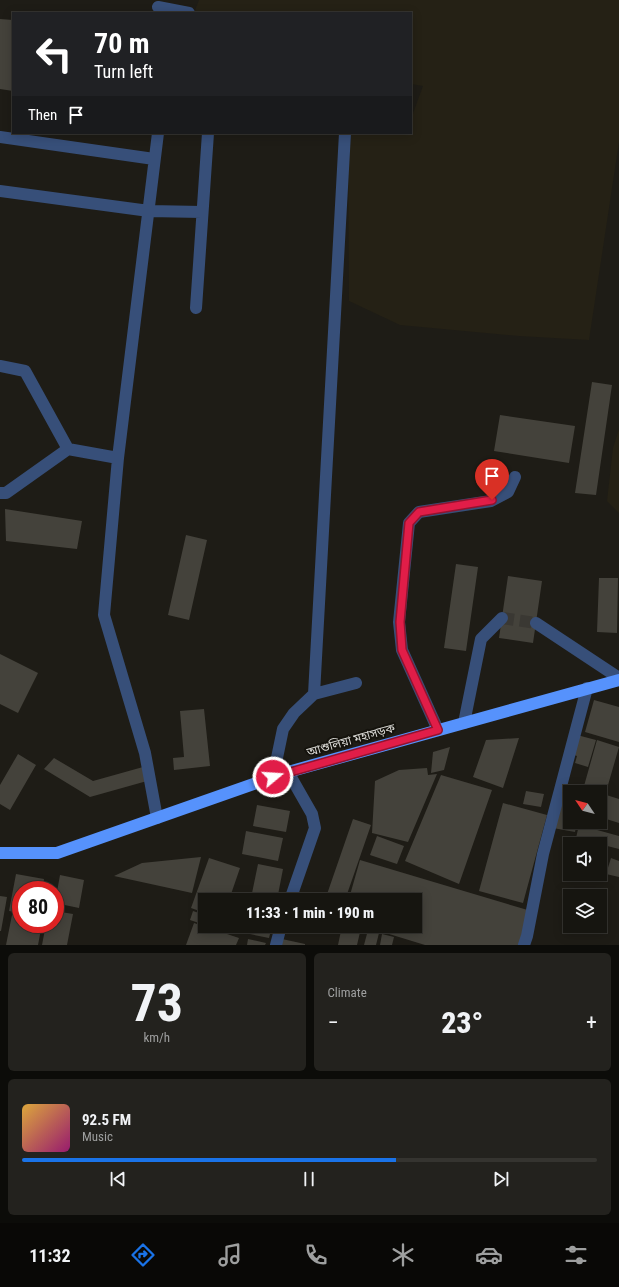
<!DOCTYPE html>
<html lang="en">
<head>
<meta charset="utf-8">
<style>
	:root { --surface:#161510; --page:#23221e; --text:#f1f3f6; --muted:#9e9f9f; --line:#353430; --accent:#1a73e8 }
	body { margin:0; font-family:"Roboto Condensed","Noto Sans Bengali",sans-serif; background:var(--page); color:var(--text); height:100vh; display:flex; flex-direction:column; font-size:15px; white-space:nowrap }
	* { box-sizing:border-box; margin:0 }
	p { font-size:13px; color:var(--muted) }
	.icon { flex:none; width:22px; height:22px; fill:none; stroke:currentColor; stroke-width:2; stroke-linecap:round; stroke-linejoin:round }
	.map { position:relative; height:945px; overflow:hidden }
	.sheet { display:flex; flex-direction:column; gap:8px; padding:8px; background:#0c0c09; flex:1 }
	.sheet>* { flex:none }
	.banner { position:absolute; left:12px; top:12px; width:400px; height:122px; border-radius:0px; box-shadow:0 2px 10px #0003,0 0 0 1px var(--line); background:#202124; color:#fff; overflow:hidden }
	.needle { width:26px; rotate:305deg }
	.tools { position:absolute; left:563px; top:785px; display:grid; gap:8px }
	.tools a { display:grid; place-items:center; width:44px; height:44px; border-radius:0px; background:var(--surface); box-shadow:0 2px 10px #0003,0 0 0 1px var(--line); font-size:20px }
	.speed { position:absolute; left:12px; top:881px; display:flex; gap:8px; font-size:20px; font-weight:700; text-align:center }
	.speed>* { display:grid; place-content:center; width:52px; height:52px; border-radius:50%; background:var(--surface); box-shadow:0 2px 10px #0003,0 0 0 1px var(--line); line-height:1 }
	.speed .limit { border:6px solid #d22; background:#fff; color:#111 }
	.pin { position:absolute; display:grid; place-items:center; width:34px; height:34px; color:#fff; margin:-41px -17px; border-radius:50% 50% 50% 0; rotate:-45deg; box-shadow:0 0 4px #0007 }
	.pin .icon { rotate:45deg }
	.me { position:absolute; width:44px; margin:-22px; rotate:72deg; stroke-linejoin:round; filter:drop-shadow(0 0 3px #0008) }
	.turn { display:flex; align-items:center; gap:14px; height:84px; padding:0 16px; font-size:18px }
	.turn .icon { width:52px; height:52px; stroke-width:2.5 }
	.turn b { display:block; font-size:28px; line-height:34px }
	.then { display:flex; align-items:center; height:38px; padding:0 16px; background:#0003; gap:8px; font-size:15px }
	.big { font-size:30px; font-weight:800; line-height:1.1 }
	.sheet .tile { flex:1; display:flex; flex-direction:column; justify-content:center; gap:6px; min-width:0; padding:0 14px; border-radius:6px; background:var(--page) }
	.sheet .dial { align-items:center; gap:0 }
	.dial b { font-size:52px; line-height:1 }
	.song { display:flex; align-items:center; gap:12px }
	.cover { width:48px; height:48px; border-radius:6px; background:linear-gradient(135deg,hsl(40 70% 55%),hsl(320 70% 35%)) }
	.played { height:4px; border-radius:2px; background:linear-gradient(90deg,var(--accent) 65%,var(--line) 65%) }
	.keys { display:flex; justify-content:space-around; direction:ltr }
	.heat { display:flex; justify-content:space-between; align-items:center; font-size:22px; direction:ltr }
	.sheet .tiles { flex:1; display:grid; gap:8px; grid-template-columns:1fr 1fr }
	.tile:last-child { grid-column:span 2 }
	.trip { position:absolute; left:198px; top:893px; width:224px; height:40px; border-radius:0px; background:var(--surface); box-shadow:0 2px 10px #0003,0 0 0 1px var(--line); font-weight:800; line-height:40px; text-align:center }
	.menu { display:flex; height:64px; justify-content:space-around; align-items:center; background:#090806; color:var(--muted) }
	.menu .icon { width:28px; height:28px }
	.menu .current { color:var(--accent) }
	.menu b { font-size:18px; color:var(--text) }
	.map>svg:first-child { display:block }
</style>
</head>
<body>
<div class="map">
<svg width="619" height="945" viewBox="0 0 619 945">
	<rect width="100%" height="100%" fill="#1e1c16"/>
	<path fill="#252115" d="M199,0h420v142l-30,198 -70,-4 -119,-11 -51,-24 -1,-168h63v-14l12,-33 -12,-2v-71h-217z
		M619,429v84l-12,-12 6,-53z"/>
	<path fill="#44423b" d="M0,19l13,1v71l-13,-2z
		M592,382l20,3 -16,110 -21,-2z
		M500,415l75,11 -6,37 -75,-12z
		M5,509l77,12 -5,28 -71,-8z
		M186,535l21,5 -18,80 -21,-5z
		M456,564l22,3 -12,84 -22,-3z
		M508,576l34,5 -9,62 -34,-5z
		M599,578h19l-1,55 -20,-1z
		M0,654l38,19 -20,40 -18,-9z
		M594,700l25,7v35l-34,-10z
		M204,709l6,57 -36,4 -1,-12 11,-1 -4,-46z
		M577,735l19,5 -8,27 -13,-4 2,-7 -6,-2z
		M519,738l-16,50 -30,-11 13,-37z
		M597,740l22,7 -13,45 -22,-6z
		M450,747l-6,23 -13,3 2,-21z
		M18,754l18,11 -26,45 -10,-6v-19z
		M54,758l39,23 50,-14 4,14 -57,16 -46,-28z
		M427,768l1,7 9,-1 -29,68 -36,-9 3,-52 24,-11z
		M441,775l51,15 -33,94 -54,-23z
		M563,783l21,4 -1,5h-13v30h7l-2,10 -22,-4z
		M526,791l18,3 -3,13 -18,-3z
		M600,793l19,6v24l-19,-6z
		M503,803l44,12 -24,88 -44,-12z
		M257,805l33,6 -4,21 -33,-6z
		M353,819l18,6 -26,75h-20z
		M579,825l40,11v13l-43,-11z
		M246,831l37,7 -5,23 -36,-7z
		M377,836l27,10 -7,18 -27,-9z
		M570,843v21l-6,-2z
		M600,854l5,1 -5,17z
		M201,857l-9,36 -78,-17 28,-13z
		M209,858l31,10 -11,32h-24v13l-14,-5z
		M611,858l8,3v16l-13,-3z
		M360,860l171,51 -10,34h-96l-62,-19h52v-26h-56l1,-2 -10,-3z
		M258,864l25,5 -6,31h-14l-12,-2z
		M16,874l28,5 -2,11h-21v23l-12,-2z
		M60,875l24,5 -5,28 -24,-5z
		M296,891l17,4 -1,5h-18z
		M0,896l7,1 -6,34h-1z
		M55,911l18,3 -6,31h-25l4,-21h9z
		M193,911l12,4v10l-15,-5z
		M12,915l9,2v7h21l-4,21h-32z
		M194,923l45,15 -3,7h-50z
		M207,926h16l-2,5z
		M247,926h25l-3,12 -24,-5z
		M342,926h13l6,2 -4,17h-19z
		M368,930l11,3 -3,12h-12z
		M382,934l12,3 -2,8h-12z
		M248,939l18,4 -1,2h-18z
		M282,939l23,5v1h-24z"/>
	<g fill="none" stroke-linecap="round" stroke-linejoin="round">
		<path stroke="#3a3833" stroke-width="12" stroke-dasharray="12 6" stroke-linecap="butt" d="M502,618l34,5"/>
		<path stroke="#374f79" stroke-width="12" d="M158,7l31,6
			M0,137l154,22
			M0,191l149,20 53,1
			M196,308l12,-175
			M0,366l25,5 43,78
			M0,493h6l62,-44 50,9
			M536,623l83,55
			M314,694l31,-561
			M464,723l17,-84 21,-21
			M438,730l-36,-80 -3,-28 10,-99 10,-11 72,-11 17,-9 7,-15
			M288,772l24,42 3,14 -25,72
			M273,777l10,-48 11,-16 20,-19 42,-11
			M157,818l-12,-65 -41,-138 14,-157 40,-325
			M276,945l5,-19
			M524,945l3,-9 16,-82 44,-166"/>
		<path stroke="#5692fc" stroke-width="12" d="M0,853h57l231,-81 331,-92"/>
	</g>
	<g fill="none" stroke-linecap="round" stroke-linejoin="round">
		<g stroke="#92132f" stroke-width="10">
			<path id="route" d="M273,777l165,-47 -36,-80 -2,-28 9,-99 10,-11 73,-12"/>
		</g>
		<use href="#route" stroke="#e11d48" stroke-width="7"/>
	</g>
	<g text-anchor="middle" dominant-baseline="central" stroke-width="4" stroke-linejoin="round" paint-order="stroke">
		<g font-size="12" fill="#dbdad6" stroke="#15130d">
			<text transform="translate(351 740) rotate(-16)">আশুলিয়া মহাসড়ক</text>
		</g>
	</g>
</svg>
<div class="tools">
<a><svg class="needle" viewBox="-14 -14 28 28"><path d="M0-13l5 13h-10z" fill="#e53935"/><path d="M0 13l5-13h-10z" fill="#9e9f9f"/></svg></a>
<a><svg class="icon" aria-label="sound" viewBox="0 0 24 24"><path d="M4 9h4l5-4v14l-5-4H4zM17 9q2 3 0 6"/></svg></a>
<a><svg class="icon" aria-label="layers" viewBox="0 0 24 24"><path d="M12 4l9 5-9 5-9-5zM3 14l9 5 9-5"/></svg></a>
</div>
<div class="speed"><div class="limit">80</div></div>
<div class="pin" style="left:492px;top:500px;background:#d93025"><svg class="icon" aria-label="arrive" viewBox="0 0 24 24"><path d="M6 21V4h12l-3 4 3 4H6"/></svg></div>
<svg class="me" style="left:273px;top:777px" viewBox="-20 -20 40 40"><circle r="17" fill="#e11d48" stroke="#fff" stroke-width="3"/><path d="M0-11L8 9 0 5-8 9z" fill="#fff"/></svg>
<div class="trip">11:33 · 1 min · 190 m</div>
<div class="banner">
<div class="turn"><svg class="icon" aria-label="left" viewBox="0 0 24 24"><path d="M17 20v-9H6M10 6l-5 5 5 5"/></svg><div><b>70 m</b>Turn left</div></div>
<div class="then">Then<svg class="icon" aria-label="arrive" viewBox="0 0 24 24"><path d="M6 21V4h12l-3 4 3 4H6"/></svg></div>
</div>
</div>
<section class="sheet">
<div class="tiles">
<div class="tile dial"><b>73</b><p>km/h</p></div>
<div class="tile"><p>Climate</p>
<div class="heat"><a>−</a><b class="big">23°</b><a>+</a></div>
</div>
<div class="tile">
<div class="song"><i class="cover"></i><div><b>92.5 FM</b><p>Music</p></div></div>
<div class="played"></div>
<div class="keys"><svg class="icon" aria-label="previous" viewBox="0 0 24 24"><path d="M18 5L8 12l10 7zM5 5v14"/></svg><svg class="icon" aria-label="pause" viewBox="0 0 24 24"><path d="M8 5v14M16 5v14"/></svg><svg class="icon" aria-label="next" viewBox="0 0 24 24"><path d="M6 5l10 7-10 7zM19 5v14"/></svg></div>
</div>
</div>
</section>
<nav class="menu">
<b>11:32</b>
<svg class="icon current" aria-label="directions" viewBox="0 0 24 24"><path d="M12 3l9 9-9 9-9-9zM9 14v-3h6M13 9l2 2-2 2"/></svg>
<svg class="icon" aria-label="music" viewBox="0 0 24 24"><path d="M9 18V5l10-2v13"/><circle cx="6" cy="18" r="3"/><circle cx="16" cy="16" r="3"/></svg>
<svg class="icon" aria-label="phone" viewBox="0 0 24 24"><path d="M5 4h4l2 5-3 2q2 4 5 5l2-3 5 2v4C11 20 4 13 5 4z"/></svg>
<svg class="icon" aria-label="climate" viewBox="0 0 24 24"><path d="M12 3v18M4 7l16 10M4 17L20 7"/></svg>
<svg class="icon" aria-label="car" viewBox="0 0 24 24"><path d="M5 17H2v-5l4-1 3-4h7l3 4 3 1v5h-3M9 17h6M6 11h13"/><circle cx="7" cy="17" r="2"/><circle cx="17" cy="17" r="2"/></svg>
<svg class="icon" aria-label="filters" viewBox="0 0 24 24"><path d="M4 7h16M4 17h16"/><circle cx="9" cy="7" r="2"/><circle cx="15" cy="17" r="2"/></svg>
</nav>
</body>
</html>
